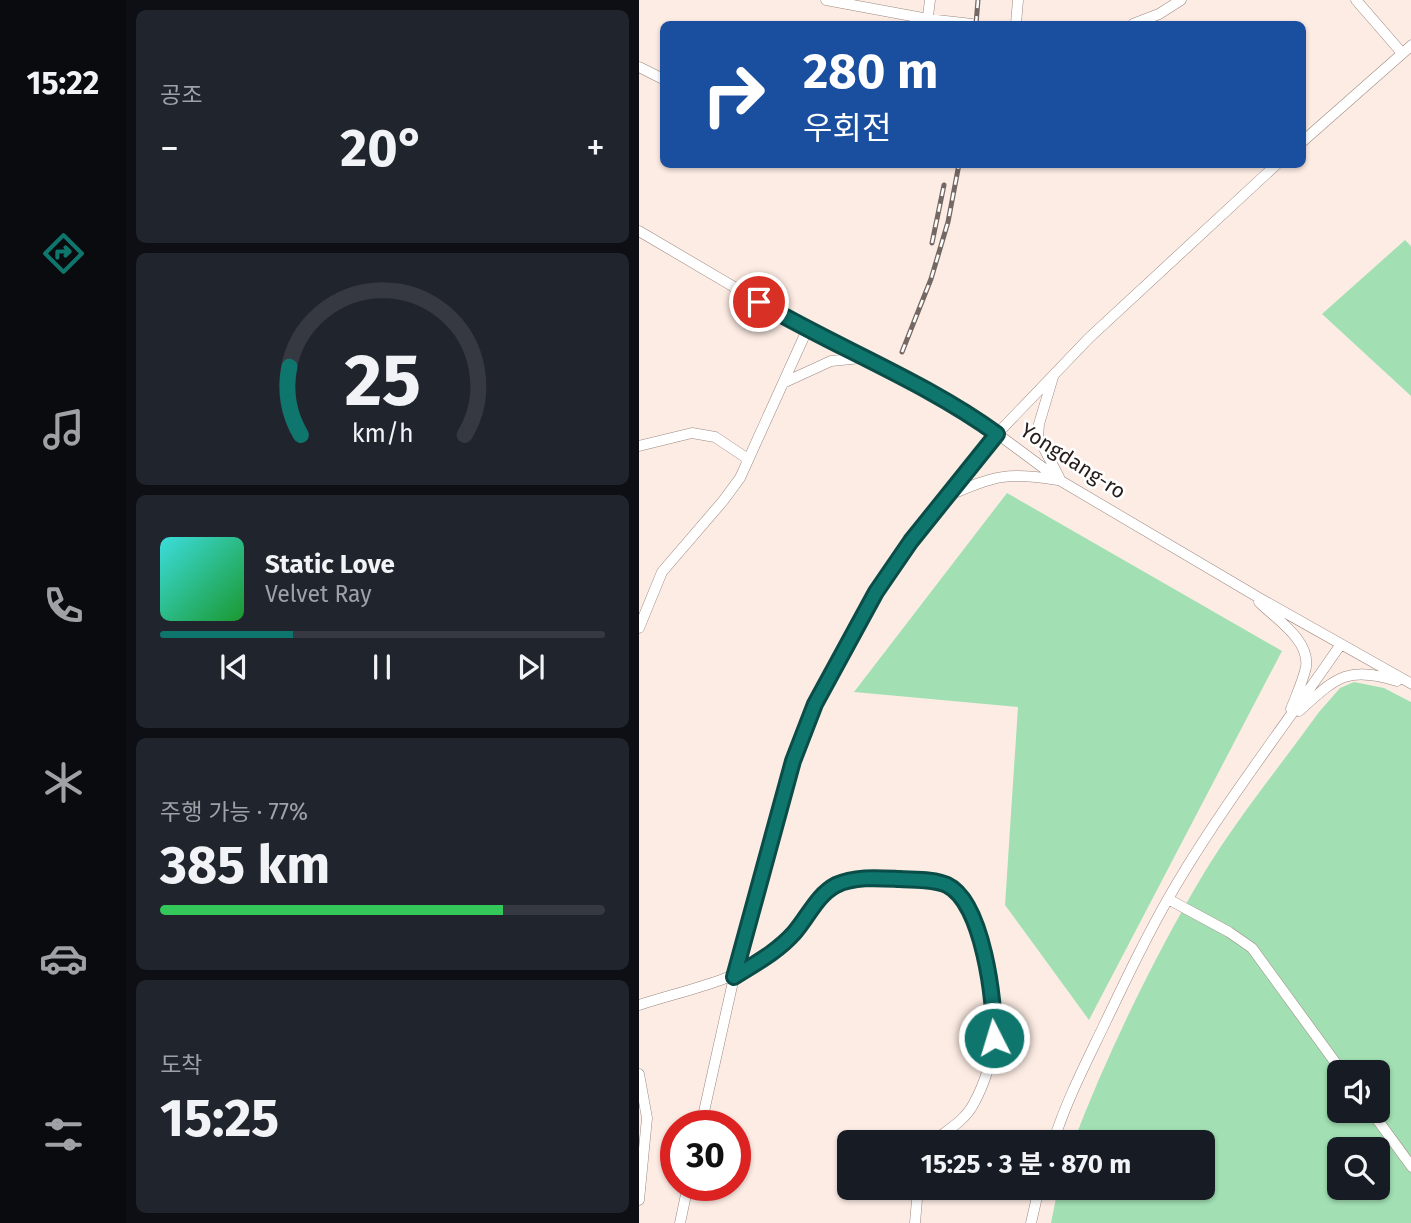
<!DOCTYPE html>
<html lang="ko">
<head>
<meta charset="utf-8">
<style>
	:root { --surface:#171b24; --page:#20242c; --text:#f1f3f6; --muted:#9ea1a6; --line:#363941; --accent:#0f766e }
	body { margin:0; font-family:"Fira Sans","Noto Sans KR",sans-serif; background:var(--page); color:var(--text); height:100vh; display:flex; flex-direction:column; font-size:26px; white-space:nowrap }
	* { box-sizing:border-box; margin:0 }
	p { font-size:23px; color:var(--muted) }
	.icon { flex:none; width:38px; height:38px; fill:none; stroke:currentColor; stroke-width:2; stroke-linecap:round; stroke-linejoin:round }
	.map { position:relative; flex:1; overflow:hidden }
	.details { display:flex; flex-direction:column; gap:10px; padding:10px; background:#0d0f14; width:513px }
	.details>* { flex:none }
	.banner { position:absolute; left:21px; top:21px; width:646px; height:147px; border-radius:10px; box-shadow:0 2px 5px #0004; background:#1a4fa0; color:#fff; overflow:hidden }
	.controls { position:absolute; left:688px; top:1060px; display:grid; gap:14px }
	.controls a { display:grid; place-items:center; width:63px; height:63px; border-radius:10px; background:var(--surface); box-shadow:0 2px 5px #0004; font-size:35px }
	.speed { position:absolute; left:21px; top:1110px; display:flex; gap:14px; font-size:35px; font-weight:700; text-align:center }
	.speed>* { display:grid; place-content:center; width:91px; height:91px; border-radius:50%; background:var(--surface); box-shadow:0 2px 5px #0004; line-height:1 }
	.speed .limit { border:10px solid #d22; background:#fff; color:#111 }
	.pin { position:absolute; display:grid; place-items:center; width:60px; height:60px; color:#fff; margin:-30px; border:4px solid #fff; border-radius:50%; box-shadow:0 2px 7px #0007 }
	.me { position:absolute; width:77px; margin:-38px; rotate:355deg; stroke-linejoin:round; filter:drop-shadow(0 0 5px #0008) }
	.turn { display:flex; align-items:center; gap:24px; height:147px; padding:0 28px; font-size:32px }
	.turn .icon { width:91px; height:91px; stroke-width:2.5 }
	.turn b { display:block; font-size:49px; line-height:60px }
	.big { font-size:52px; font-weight:700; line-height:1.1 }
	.details .tile { flex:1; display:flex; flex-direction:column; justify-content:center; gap:10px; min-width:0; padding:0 24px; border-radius:10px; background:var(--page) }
	.details .dial { align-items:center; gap:0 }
	.dial svg { height:182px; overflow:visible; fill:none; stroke:var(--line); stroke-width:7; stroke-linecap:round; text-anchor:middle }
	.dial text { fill:var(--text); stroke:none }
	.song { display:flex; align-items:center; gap:21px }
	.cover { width:84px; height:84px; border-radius:10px; background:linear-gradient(135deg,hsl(180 70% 55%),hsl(130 70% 35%)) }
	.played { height:7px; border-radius:4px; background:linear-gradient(90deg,var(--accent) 30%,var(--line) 30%) }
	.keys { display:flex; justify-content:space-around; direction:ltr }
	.heat { display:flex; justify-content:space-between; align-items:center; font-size:38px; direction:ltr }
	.charge { height:10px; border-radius:5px; background:linear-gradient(90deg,#34c759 77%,var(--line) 0) }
	.trip { position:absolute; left:198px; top:1130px; width:378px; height:70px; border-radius:10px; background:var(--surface); box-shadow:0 2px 5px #0004; font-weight:700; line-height:70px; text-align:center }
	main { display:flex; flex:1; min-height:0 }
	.tab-bar { display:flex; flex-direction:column; width:126px; justify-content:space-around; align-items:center; background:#090b0e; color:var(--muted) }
	.tab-bar .icon { width:49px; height:49px }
	.tab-bar .current { color:var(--accent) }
	.tab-bar b { font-size:32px; color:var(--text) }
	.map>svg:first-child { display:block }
</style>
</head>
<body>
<main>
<nav class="tab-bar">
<b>15:22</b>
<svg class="icon current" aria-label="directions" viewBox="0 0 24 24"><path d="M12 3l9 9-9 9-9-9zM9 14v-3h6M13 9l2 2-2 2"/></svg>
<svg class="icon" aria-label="music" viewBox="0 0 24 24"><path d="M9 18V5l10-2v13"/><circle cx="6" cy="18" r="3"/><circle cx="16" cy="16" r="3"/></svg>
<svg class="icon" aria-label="phone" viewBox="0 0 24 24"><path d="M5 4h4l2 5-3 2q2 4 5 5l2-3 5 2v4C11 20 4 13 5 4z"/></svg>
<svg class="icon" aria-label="climate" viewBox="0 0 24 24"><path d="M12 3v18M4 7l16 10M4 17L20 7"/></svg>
<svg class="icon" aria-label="car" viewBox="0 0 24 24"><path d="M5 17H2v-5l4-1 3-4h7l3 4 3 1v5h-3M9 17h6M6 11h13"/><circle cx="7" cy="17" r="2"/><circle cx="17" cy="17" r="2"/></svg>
<svg class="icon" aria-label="filters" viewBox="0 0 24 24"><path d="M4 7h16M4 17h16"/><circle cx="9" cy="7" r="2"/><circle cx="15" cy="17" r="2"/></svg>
</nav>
<section class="details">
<div class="tile"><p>공조</p>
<div class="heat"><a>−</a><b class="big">20°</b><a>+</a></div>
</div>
<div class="tile dial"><svg viewBox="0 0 100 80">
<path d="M14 69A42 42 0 1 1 86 69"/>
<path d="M14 69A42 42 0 0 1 9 39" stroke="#0f766e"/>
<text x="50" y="56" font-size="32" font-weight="700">25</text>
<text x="50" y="72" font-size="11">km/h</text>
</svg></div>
<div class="tile">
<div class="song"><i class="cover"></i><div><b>Static Love</b><p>Velvet Ray</p></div></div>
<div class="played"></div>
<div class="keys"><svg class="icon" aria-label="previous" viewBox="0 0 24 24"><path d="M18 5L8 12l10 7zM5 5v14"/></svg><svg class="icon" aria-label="pause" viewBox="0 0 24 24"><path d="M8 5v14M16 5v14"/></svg><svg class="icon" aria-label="next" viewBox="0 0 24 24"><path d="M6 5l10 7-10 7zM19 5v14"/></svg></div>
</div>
<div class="tile"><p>주행 가능 · 77%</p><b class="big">385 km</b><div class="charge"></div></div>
<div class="tile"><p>도착</p><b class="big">15:25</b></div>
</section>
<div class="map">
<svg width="773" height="1223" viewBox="0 0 773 1223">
	<rect width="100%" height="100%" fill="#fdece4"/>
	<path fill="#a2e0b3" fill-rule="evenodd" d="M766,240l7,7 -1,149 -89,-82z
		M368,493l275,158 -193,369 -84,-115 13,-198 -164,-15z
		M715,682l30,6 27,14v521h-360l7,-35h145v-45h-130c35,-91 81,-186 131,-270 34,-56 77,-108 115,-161l21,-24zM700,1073h38v38h-38zM700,1150h38v38h-38z"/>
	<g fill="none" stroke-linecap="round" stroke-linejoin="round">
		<g stroke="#9c8980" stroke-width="11">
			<path id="minor" d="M187,0l102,19 44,5
				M717,0l46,53
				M288,24l3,-24
				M377,24l2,-24
				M494,24l26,-10 22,-14
				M0,67l24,12
				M663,142l110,-97
				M0,231l168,99 146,75 23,13 85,63 200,118 151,85
				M414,377l-14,47 -1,13 21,40
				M144,383l48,-22 30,-3
				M0,446l53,-13 23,4 33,22
				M309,496c47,-21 60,-24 110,-16
				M620,602c17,17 51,38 47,65 -3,14 -10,29 -15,42
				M0,628l23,-56 61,-71 17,-23 67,-148
				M660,711c37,-33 47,-46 98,-30
				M529,899l61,33 23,16 91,125
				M0,1005c46,-15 94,-23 134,-52 19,-14 31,-34 45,-52 28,-35 84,-22 122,-18 10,3 19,9 26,18 16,23 31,108 28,136 -1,21 -10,48 -20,66 -9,18 -28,28 -43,40
				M0,1074l8,44 -8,82
				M732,1111l41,56
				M62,1125l33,-148 59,-216 22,-57 61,-112 35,-51 86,-107 92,-96 188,-174
				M414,1143c13,-42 34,-82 53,-122 22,-46 44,-92 70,-136 50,-84 110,-161 165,-241
				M41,1223l8,-38
				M276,1223l3,-35
				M392,1223l8,-35"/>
		</g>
		<use href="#minor" stroke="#fff" stroke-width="10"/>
		<g stroke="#736863" stroke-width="5">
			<path id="rail" d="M337,24l2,-24
				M293,243l12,-58
				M263,352l29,-73 17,-57 11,-58"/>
		</g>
		<use href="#rail" stroke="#fff" stroke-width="2.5" stroke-dasharray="8" stroke-linecap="butt"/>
	</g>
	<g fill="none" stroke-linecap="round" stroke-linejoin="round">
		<g stroke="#0a4d48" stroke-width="18">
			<path id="route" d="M120,302c78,46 165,79 238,132l-86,107 -35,51 -61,112 -22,57 -59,216c22,-14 43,-25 60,-44 14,-16 23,-38 42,-48 19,-9 43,-7 63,-6 15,1 35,0 48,6 36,17 48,117 47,153"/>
		</g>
		<use href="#route" stroke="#0f766e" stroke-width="12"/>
	</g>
	<g text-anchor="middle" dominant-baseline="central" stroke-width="5" stroke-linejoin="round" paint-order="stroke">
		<g font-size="21" fill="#251d1a" stroke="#fff">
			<text transform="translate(434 461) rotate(33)">Yongdang-ro</text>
		</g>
	</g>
</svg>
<div class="controls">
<a><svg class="icon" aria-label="sound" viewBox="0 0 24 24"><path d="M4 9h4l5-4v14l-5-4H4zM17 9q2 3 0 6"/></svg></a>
<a><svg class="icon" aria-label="search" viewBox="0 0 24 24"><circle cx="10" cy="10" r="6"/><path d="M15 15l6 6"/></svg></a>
</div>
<div class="speed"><div class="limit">30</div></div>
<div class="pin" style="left:120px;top:302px;background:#d93025"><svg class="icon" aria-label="arrive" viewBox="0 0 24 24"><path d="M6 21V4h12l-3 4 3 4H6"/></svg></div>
<svg class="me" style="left:355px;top:1038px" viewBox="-20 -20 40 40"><circle r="17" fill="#0f766e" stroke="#fff" stroke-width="3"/><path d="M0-11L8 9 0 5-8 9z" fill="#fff"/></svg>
<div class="trip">15:25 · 3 분 · 870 m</div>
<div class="banner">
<div class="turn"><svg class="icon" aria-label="right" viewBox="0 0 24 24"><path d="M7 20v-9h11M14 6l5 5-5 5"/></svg><div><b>280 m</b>우회전</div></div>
</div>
</div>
</main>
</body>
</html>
